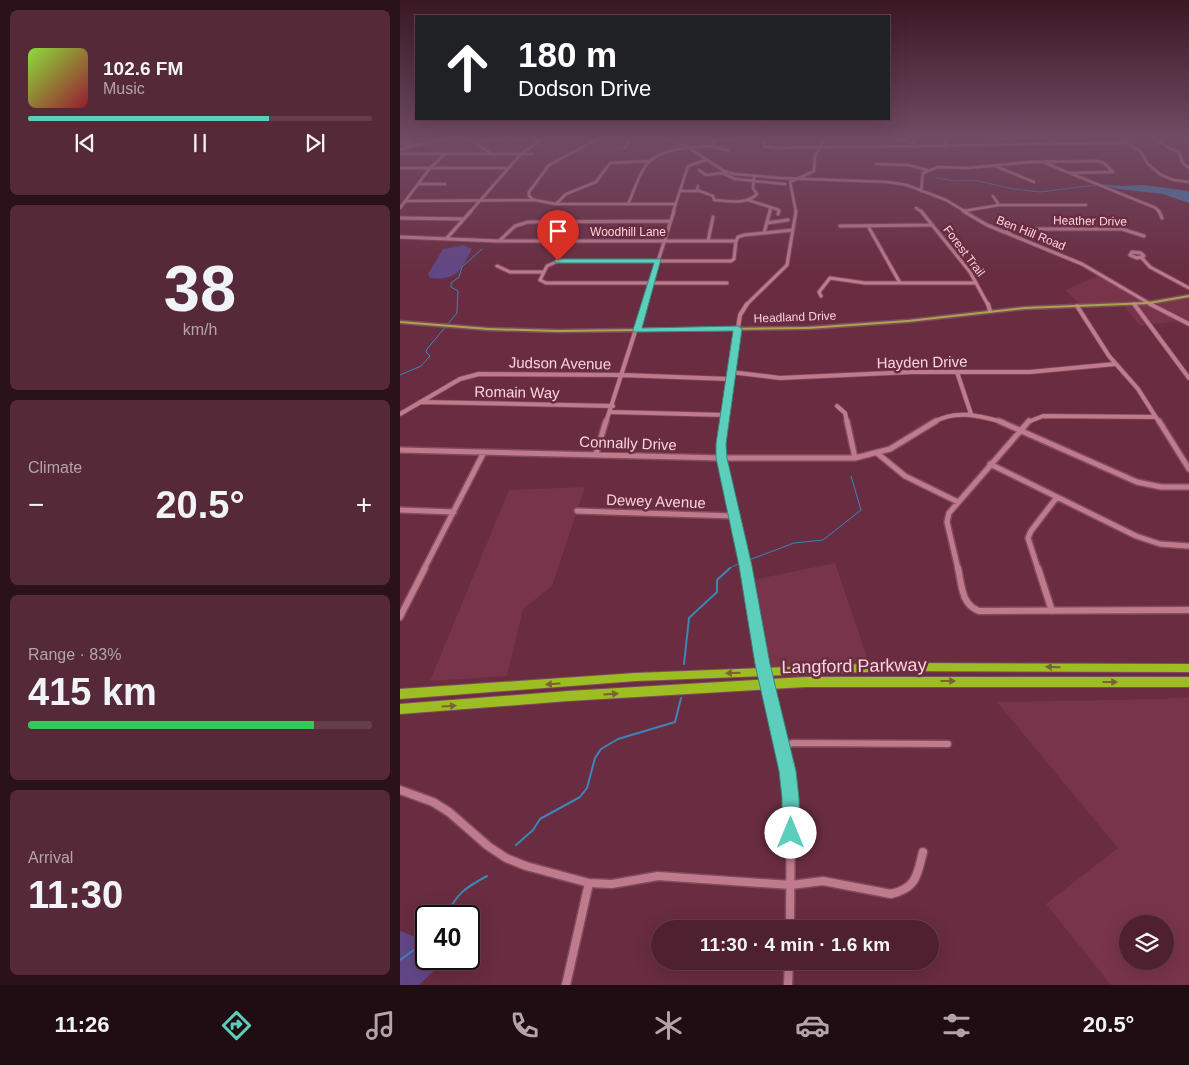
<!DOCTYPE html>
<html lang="en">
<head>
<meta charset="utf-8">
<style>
	:root { --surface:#4f2130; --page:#552938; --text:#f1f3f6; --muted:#b3a3ab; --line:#663e4c; --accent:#5bcebc }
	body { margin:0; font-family:Helvetica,sans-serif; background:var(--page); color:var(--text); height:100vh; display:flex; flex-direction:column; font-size:19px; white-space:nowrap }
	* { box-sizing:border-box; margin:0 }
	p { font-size:16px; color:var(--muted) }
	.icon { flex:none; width:28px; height:28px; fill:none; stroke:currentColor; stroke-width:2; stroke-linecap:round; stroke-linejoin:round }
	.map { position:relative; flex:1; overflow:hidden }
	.details { display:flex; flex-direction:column; gap:10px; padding:10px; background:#2b121a; width:400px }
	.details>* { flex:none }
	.banner { position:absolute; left:15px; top:15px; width:475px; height:105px; border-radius:0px; box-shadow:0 5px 20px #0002,0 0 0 1px var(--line); background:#202124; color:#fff; overflow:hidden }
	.tools { position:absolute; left:719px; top:915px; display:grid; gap:10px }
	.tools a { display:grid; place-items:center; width:55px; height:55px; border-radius:50%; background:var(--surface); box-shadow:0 5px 20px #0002,0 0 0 1px var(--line); font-size:25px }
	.speed { position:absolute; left:15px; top:905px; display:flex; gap:10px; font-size:25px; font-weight:700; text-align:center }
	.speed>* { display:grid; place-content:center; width:65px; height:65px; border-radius:50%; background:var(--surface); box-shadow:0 5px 20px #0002,0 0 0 1px var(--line); line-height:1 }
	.speed .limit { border:2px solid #111; border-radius:8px; background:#fff; color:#111 }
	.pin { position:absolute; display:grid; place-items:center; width:42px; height:42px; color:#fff; margin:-51px -21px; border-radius:50% 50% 50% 0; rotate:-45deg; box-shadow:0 0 5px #0007 }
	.pin .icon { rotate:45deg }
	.me { position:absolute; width:55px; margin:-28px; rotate:0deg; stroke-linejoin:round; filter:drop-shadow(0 0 4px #0008) }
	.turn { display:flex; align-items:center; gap:18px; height:105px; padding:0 20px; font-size:22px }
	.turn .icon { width:65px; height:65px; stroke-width:2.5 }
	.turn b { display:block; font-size:35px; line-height:42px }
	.big { font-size:38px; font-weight:600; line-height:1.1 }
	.details .card { flex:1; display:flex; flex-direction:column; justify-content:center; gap:8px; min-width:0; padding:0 18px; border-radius:8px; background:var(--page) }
	.details .dial { align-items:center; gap:0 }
	.dial b { font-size:65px; line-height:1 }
	.song { display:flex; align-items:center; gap:15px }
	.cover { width:60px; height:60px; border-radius:8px; background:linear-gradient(135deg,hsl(90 70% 55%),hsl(350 70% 35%)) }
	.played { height:5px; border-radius:2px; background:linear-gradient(90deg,var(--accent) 70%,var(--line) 70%) }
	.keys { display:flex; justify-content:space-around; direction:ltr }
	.heat { display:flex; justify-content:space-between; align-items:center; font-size:28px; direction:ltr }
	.charge { height:8px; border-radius:4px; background:linear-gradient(90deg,#34c759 83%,var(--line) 0) }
	.trip { position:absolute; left:251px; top:920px; width:288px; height:50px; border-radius:25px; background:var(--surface); box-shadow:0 5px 20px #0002,0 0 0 1px var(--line); font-weight:600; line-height:50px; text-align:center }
	.tabs { display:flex; height:80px; justify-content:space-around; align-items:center; background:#200d13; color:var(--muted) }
	.tabs .icon { width:35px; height:35px }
	.tabs .selected { color:var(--accent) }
	.tabs b { font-size:22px; color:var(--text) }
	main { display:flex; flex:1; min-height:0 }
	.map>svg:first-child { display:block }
</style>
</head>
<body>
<main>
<section class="details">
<div class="card">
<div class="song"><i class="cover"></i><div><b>102.6 FM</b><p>Music</p></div></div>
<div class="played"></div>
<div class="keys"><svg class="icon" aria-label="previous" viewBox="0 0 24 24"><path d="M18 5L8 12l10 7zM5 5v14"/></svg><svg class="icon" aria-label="pause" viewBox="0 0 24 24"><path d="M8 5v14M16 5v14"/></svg><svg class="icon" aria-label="next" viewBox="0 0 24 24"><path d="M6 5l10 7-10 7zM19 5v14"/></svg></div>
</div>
<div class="card dial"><b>38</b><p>km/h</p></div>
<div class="card"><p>Climate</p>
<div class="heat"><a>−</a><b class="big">20.5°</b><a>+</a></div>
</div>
<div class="card"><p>Range · 83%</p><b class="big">415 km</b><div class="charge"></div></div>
<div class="card"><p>Arrival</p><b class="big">11:30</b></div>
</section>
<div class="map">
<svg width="789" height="985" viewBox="0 0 789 985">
	<rect width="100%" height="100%" fill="#692c40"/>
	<path fill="#78344a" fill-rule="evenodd" d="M699,275l48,28 26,-4 16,-4v30l-10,-4 -39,5 -16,-20 -41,1 -18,-17z
		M185,487l-33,99 -29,23 -16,67 -77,5 79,-191z
		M435,563l35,103 -110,1 -13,-86z
		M789,697v288h-78l-65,-81 72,-56 -121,-146 166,-3zM728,924h37v37h-37z"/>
	<path fill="#624787" d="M63,245l9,4c-11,21 -15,32 -42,29l-2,-4 15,-25z
		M0,931l26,10v18h20l-27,26h-19z"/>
	<path fill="#3c86b8" d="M701,184l20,2 22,-1 46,6v12l-26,-9 -45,-5z"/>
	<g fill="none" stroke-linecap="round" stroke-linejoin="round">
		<path stroke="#3c86b8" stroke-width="1" d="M563,137h19
			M595,137l9,2 4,-2
			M536,178l20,3 18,-1 39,9 27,3 56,-7
			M0,375l21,-9 9,-10 -4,-4 1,-3 30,-36 1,-22 -7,-4v-4l8,-6 3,-10 20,-18
			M349,560l45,-17 29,-3 38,-30 -10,-34
			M328,569l12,-6"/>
		<path stroke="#3c86b8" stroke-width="2" d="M284,664l5,-46 28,-26v-12l13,-12
			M116,845l17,-15 7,-11 40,-22 7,-9 8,-30 6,-9 17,-10 57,-17 6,-24
			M46,916c11,-23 19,-28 41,-40
			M0,960l26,-19"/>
		<g stroke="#804b5d" stroke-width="4">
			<path id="minor-far5" d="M65,137l27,17
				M259,137l27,9 38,25 10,3 46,4 108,4 19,3 39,15 20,12
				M314,137l-2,10 16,3
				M363,137l1,9 10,2 352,-5
				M496,137l17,6 5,4
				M646,137l7,7
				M718,137l23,15 7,12 13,11 13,5 15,2
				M750,137l29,16 4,10 6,5
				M782,137l7,4
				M313,139h19
				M0,141l14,5
				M75,143l26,-5 41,1
				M546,147l-2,-7 6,-3
				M225,148l4,-7 7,-4
				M0,149l54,-12
				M0,154h132
				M645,163l111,45 3,4
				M476,164l32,1 19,5
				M595,166l39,16
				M0,168h109
				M299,170l7,5 16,-2
				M325,172l-3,1 13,6 50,5
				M18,184h27
				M298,186l-1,4 16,6 1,4c14,1 32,5 43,-6l-4,-6 1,-11
				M281,191h18
				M521,191l2,-18 15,-6 30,1 63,-6 66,-1 7,2 9,9 -42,1
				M593,196l6,9
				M134,200l-5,-4v-4l20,-27 53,-28
				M348,200l22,7v5
				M5,201l129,-1 22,4h120
				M156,204l10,-10 30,-12 14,-19 39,-2
				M228,204c6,-12 10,-29 19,-40 13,-16 45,-17 64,-18
				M370,207l9,3v2
				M0,208l30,-40 15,-14
				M516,208l6,4
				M564,211l35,-6h87
				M70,212l51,-58 24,-17
				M273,212l15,-46 18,-6
				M396,212l-6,-30 24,-11 1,-15 11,-19"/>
		</g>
		<g stroke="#804b5d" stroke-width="5">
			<path id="minor-far4" d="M521,211l49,61 18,33
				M563,211l24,14 95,39 70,41
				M564,211h2
				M759,211l3,7
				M378,214l1,-3
				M0,218l64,1
				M367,223l21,-3
				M440,226l91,-1
				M468,226l32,57
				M605,232l17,-3h100l22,7
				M364,233l6,-22
				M0,237l99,4h237l2,-4 6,-2 49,-5
				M47,238l24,-27
				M99,241l16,-15 13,-4 143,-1
				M308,241l5,-24
				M732,252l9,1 3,3 -7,2 -7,-3z
				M742,258l8,9 39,21
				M97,266l13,6h34
				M327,283h-181l-6,-3 7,-14 11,-5h173l3,-2 2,-18
				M421,296l-2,-4 11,-14 35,5h111
				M244,305l30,-94
				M346,305l41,-40 9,-54"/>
		</g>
		<g stroke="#804b5d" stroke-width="5.5">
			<path id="minor-far3" d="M588,304l2,7
				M734,304l55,74
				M750,304l39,20
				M677,306l32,50 29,33 21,33
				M330,372l50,6 132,-6h118l85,-8
				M557,372l14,42
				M20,402l193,4
				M437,406l8,7 2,9
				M211,412l114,3
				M0,414l60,-35 19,-5 143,1 107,4
				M206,422l38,-118
				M324,422l16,-107 7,-11
				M534,422c22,-13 46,-6 69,0
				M628,422l15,-6 113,1"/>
		</g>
		<g stroke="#804b5d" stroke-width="8">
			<path id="minor-far2" d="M324,421l-3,23 1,14 25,111
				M447,421l8,37
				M599,421l138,61 24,5h28
				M759,421l30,48
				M0,450l322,8h133l35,-9 46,-28
				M477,453l28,23 53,26
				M196,454l10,-33
				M590,464l146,72 24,8 29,2
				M0,510l54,2
				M177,511l158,5
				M24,569l60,-117
				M558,569l-11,-47 2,-9 80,-92
				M638,569l-10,-31 3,-7 26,-34"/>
		</g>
		<g stroke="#804b5d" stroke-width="9">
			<path id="minor-far1" d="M346,568l16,96
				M558,568c4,18 3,36 21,43l210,-1
				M638,568l14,43
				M0,617l25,-49
				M370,698l14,56
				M383,745l11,-2 154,1"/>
		</g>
		<g stroke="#804b5d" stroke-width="11">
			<path id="minor" d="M384,753l7,45 -1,131
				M0,790l33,12 16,10 39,34 18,12 20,8 63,17 23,1 46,-8 133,9 32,-4 68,13c26,-6 26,-19 32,-42
				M166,985l23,-102
				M388,985l1,-24"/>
		</g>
		<g stroke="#804b5d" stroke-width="3">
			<path id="major" d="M789,295v2l-40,7 -124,5 -117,13 -100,7 -251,3 -69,-2 -88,-7v-2l88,7 69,2 251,-3 100,-7 117,-13 124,-5z"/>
		</g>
		<g stroke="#804b5d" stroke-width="2">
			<path id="highway" d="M491,663l298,1v8l-298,-1 -255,10 -236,18v-10l236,-16z
				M406,677h383v10h-383l-238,14 -168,13v-10l168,-13z"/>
		</g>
		<use href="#minor-far5" stroke="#bf7a8d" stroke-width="2.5"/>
		<use href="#minor-far4" stroke="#bf7a8d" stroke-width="3"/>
		<use href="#minor-far3" stroke="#bf7a8d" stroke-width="4"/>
		<use href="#minor-far2" stroke="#bf7a8d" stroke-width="5"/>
		<use href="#minor-far1" stroke="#bf7a8d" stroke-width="6"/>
		<use href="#minor" stroke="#bf7a8d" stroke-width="8"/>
		<use href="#major" fill="#aba34d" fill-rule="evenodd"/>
		<use href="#highway" fill="#9dbe22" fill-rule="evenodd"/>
		<g stroke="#804b5d" stroke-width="9" stroke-linecap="butt">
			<path id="minor-bridge" d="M362,664l8,34"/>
		</g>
		<use href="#minor-bridge" stroke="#bf7a8d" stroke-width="6"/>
	</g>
	<defs><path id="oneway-solid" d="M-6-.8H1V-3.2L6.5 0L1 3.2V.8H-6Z" transform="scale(1.25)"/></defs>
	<g fill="#7b5f36">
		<use href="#oneway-solid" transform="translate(653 667) rotate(-179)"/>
		<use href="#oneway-solid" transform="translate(333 673) rotate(178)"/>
		<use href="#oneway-solid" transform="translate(548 681)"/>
		<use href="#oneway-solid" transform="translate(710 682)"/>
		<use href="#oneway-solid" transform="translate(153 684) rotate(176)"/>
		<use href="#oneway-solid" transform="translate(211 694) rotate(-4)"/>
		<use href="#oneway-solid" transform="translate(49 706) rotate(-4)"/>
	</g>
	<linearGradient id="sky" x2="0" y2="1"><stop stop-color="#3a1823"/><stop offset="0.5" stop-color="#704b64"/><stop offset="1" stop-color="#704b64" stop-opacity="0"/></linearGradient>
	<rect width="789" height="275" fill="url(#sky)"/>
	<path fill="#5bcebc" stroke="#3b867a" d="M158,259h103l-19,69 96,-2 4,3 -16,115 1,14 25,108 18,98 26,107 3,27 1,35 -3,6 -6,2 -6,-2 -3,-6v-35l-3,-27 -24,-107 -16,-98 -23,-108v-14l17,-113 -99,1 -1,-2 21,-67h-99v-3z"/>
	<g text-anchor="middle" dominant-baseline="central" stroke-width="5" stroke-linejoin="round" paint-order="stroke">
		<g font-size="12" fill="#fad3dc" stroke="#692c40">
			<text transform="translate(690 221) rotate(1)">Heather Drive</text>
			<text x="228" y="232">Woodhill Lane</text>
			<text transform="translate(631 233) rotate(22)">Ben Hill Road</text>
			<text transform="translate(564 251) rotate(53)">Forest Trail</text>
			<text transform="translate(395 317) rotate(-2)">Headland Drive</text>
		</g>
		<g font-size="15" fill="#fad3dc" stroke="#692c40">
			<text transform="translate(522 362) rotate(-1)">Hayden Drive</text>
			<text transform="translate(160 363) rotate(1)">Judson Avenue</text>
			<text transform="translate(117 392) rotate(1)">Romain Way</text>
			<text transform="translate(228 443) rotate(2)">Connally Drive</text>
			<text transform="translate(256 501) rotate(2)">Dewey Avenue</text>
		</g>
		<g font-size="18" fill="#fad3dc" stroke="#692c40">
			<text transform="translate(454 666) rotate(-1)">Langford Parkway</text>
		</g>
	</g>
</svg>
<div class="tools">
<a><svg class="icon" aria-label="layers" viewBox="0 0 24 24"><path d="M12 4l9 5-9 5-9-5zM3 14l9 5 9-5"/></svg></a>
</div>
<div class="speed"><div class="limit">40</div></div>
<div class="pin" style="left:158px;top:261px;background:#d93025"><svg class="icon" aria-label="arrive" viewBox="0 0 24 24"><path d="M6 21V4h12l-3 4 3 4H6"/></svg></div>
<svg class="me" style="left:391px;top:833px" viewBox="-20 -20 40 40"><circle r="19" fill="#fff"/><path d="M0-13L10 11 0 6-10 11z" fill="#5bcebc"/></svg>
<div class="trip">11:30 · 4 min · 1.6 km</div>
<div class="banner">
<div class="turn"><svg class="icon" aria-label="ahead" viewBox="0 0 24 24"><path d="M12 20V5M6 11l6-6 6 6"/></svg><div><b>180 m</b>Dodson Drive</div></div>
</div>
</div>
</main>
<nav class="tabs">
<b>11:26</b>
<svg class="icon selected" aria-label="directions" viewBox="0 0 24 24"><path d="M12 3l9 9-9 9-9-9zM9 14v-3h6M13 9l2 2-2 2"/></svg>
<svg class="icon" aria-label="music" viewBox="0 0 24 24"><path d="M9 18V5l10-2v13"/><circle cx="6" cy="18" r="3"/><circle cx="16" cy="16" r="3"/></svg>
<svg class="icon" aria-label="phone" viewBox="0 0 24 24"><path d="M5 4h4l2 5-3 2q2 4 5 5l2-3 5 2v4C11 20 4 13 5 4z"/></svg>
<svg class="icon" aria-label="climate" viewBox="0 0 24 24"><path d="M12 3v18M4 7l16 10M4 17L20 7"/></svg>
<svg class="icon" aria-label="car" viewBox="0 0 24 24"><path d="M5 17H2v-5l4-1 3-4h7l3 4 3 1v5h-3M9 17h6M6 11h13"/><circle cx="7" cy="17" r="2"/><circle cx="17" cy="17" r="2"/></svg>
<svg class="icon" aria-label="filters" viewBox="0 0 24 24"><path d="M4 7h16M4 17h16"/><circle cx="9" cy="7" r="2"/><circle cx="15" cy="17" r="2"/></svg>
<b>20.5°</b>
</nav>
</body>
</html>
